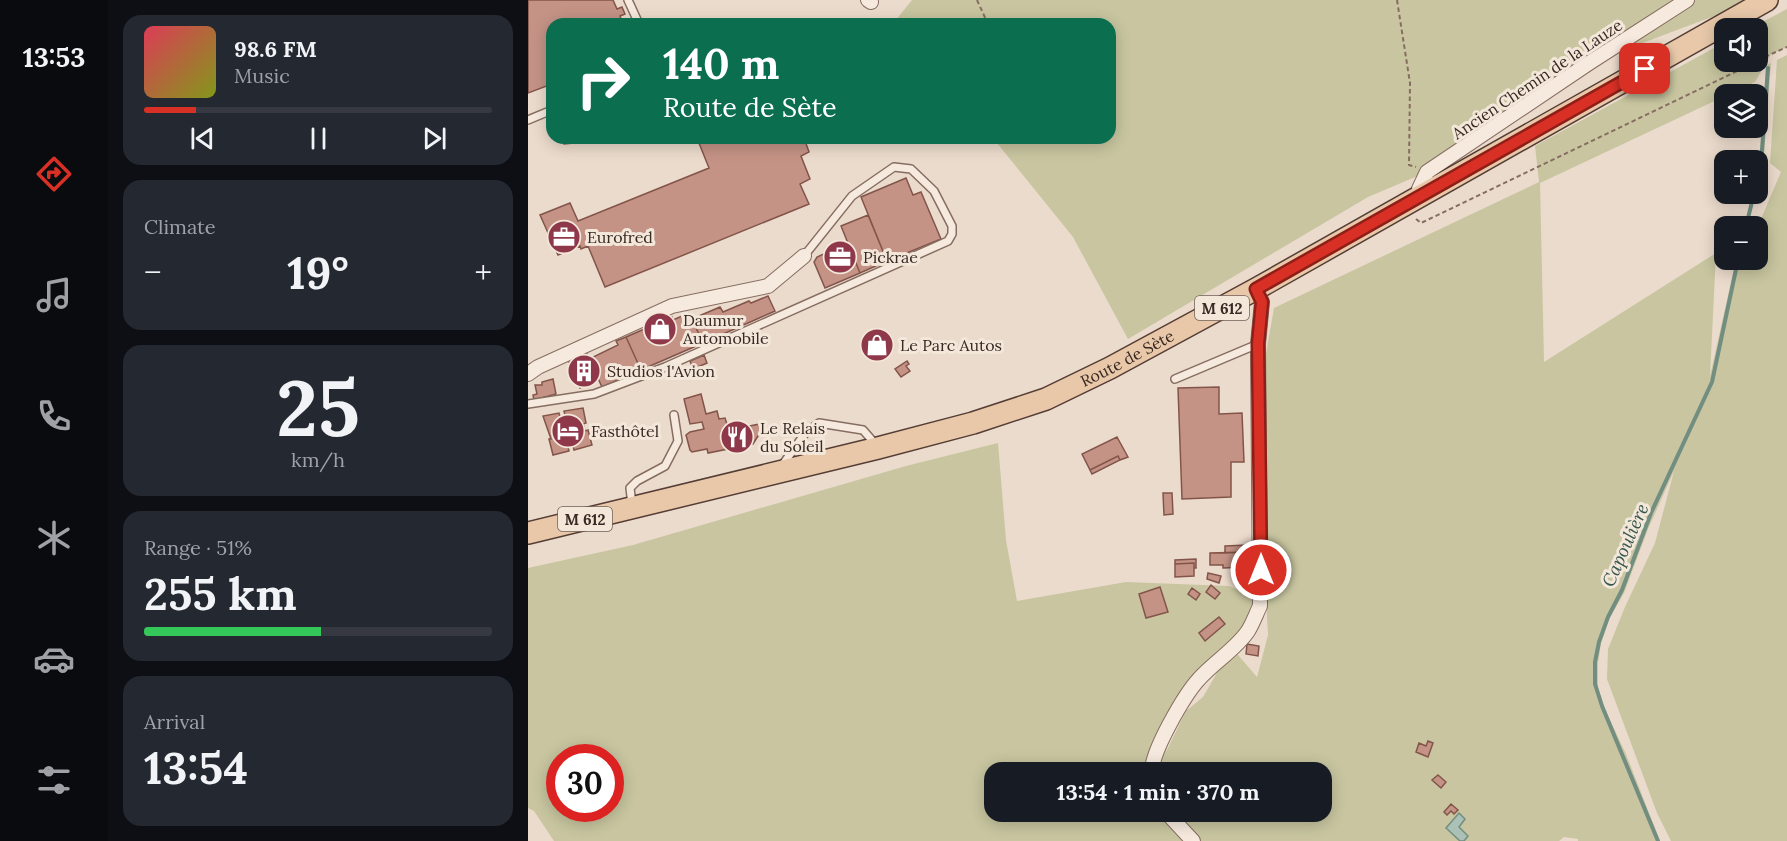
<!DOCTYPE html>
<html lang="en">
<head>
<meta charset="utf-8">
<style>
	:root { --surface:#171b24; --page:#242831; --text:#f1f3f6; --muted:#9ea1a6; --line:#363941; --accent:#d93025 }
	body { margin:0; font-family:Lora,serif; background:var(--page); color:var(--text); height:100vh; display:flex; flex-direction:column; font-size:22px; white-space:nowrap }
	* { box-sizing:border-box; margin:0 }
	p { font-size:20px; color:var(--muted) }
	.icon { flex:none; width:33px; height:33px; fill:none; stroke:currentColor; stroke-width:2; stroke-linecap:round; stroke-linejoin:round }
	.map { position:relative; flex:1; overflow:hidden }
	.details { display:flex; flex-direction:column; gap:15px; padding:15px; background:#0d0f14; width:420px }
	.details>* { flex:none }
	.top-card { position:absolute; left:18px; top:18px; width:570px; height:126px; border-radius:18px; box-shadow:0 3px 15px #0003; background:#0b6e4f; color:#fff; overflow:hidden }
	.controls { position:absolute; left:1186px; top:18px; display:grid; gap:12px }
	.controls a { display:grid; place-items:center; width:54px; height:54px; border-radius:12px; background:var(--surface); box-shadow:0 3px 15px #0003; font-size:30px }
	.speed { position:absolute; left:18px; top:744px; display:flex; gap:12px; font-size:30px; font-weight:700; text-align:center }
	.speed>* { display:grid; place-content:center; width:78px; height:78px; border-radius:50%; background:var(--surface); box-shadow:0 3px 15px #0003; line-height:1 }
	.speed .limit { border:9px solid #d22; background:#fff; color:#111 }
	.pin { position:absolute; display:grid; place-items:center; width:51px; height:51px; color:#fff; margin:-26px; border-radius:12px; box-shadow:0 3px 9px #0006 }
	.me { position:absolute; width:66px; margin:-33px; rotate:0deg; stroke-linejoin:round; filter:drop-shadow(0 0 4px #0008) }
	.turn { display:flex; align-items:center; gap:21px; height:126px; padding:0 18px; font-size:27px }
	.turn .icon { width:78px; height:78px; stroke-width:2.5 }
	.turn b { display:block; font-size:42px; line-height:51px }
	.big { font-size:45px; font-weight:800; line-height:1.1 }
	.details .tile { flex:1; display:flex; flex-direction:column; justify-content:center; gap:9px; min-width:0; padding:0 21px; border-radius:18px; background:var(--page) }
	.details .dial { align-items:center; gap:0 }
	.dial b { font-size:78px; line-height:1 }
	.song { display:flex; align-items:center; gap:18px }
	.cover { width:72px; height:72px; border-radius:9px; background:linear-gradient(135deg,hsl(350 70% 55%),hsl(70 70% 35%)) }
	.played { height:6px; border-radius:3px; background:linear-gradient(90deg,var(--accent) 15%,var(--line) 15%) }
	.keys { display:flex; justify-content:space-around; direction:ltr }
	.heat { display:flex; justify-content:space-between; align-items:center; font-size:33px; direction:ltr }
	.charge { height:9px; border-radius:4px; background:linear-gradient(90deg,#34c759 51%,var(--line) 0) }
	.trip { position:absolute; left:456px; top:762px; width:348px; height:60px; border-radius:18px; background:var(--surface); box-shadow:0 3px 15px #0003; font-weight:800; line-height:60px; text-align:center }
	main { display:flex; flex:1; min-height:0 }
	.dock { display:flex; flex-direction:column; width:108px; justify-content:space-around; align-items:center; background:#090b0e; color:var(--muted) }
	.dock .icon { width:42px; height:42px }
	.dock .on { color:var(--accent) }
	.dock b { font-size:27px; color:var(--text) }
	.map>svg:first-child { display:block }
</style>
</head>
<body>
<main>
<nav class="dock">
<b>13:53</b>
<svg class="icon on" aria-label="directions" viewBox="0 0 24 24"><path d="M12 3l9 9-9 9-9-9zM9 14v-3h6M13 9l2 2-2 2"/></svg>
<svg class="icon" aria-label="music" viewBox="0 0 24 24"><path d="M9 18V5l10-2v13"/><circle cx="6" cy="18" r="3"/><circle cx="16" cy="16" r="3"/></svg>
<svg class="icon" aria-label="phone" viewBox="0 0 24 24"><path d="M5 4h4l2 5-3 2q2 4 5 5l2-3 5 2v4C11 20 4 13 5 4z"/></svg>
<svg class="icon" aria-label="climate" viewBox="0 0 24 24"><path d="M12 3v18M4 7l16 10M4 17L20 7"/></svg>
<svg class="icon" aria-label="car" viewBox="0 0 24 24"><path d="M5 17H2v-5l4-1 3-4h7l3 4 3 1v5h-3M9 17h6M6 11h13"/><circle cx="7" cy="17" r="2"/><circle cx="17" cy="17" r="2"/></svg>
<svg class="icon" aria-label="filters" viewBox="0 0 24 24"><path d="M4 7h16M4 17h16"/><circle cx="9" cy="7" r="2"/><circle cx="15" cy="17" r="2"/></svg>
</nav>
<section class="details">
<div class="tile">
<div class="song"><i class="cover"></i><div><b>98.6 FM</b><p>Music</p></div></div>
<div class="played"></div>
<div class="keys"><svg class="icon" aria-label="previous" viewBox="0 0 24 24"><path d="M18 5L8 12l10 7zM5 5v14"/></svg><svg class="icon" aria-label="pause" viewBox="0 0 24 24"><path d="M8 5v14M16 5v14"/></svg><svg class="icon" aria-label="next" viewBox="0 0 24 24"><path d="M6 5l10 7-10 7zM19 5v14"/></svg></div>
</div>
<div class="tile"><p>Climate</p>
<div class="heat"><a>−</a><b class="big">19°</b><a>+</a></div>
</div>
<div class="tile dial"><b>25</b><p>km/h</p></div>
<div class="tile"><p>Range · 51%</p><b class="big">255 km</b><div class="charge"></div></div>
<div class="tile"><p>Arrival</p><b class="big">13:54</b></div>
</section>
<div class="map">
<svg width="1259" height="841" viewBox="0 0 1259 841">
	<rect width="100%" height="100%" fill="#ebdbcc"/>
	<path fill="#c8c5a0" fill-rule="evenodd" d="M384,0h845l-168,63 -162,109 -59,25 -240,142 -55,-102 -80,-99h117v-114h-210l-4,-4z
		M1259,9v38l-16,7 -16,28 -215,101 4,179 172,-109 -6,123 26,-116h5l-2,9 5,-9h14v-34l23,-54 -11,-9 7,-103 10,-5v786h-116l-14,-28 -50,-134 1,-30 17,-42 30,-64 19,-72 -26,58 -24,64 -15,26 -8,24 -3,20v24l6,20 22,47 34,87h-82v-2l-14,-2 -5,4h-1005l-20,-30 -6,-3v-240l105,-23 273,-79 92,-23 8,97 11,61 109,-19 103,4 26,12 -23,50 25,29 11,-42 -5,-89 -1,-170 12,-68 265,-126 -4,-36 190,-104v20h33v-34h-7zM701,652l-26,45 -17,14 -21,43 14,-45zM32,758h50v50h-50zM466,772h328v40h-328z
		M1243,63l-7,92 -6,32 8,-122z"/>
	<path fill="#abc0b6" stroke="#728e81" stroke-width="1.5" d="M931,813l6,6 -6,8 9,9 -4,5h-4l-14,-13z"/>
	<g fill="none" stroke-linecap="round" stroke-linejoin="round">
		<path stroke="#728e81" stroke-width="4" d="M1230,174l3,-10 7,-96
			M1218,226l8,-32
			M1130,841l-56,-135 -7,-22v-22l4,-20 9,-25 14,-27 29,-77 61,-131 26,-122"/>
	</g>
	<path fill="#c49386" stroke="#83554a" stroke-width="1.5" d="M0,0h85l4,9 5,-2 3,7 -5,2 3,8h-71v60l-24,9z
		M36,138h21v4l-21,2z
		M169,138h107l5,14 -8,4 9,23 -10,5 9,20 -204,83 -17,-41 -7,3 -1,-3 -22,9 -18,-40 30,-12 8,18 131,-53z
		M378,178l7,17 8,-3 20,47 -54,22 -26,-64z
		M340,215l19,46 -27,12 -19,-47z
		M320,243l12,30 -35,15 -11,-26 3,-5z
		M240,296l7,15 -72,32 -11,-24 28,-12 3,5 26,-11 2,2z
		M161,313l14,30 -62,27 -15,-33 46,-20 1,3z
		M98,337l15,33 -39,17 -13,-28 29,-14 -2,-4z
		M59,354l11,26 -18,8 -11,-26z
		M176,355l3,8 -14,6 -3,-8z
		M379,361l2,3 -3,2 4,5 -9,6 -6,-8z
		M25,379l3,15 -22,6 -1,-5 4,-1 -2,-9h7v-3z
		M691,387v27l23,-1 2,49h-13v35l-49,2 -4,-111z
		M173,394l5,20 11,-3 2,8 6,-1 4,12 31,-6 2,11 -4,1 -5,8 -45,9 -1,-4 -15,3 -2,-2 -4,-15 4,-3 14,-3 -2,-7 -12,2 -6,-25z
		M55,408l3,15 -3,1 2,7 3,-1 4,15 -18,5 -2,-8 -5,1 2,8 -16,4 -4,-16h2l-8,-23 16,-3 2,7 5,-1 -2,-8z
		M589,437l11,20 -8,3 -2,-4 -28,14 -8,-16z
		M590,456l2,4 -28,14 -2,-4z
		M635,493h9l1,21 -9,1z
		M720,545v7l-23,1v-7z
		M720,552l1,15 -26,1v-3h-13v-12z
		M720,552h3l1,23h-3z
		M668,559v9h-2v-5l-19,1v-4z
		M666,563v13l-19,1v-13z
		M721,567v9h-8v-6l-2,1 -1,-3z
		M680,573l13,3 -2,7 -12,-4z
		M683,585l9,8 -5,6 -9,-7z
		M632,587l8,25 -22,6 -7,-24z
		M664,588l8,6 -4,6 -8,-6z
		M691,617l6,7 -20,17 -6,-8z
		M719,644l12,2 -1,10 -12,-2z
		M900,741l5,2 -5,14 -12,-5 3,-9 7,3z
		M910,775l8,7 -5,6 -9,-8z
		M923,804l7,6 -4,4 -3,-3 -4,4 -3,-3z"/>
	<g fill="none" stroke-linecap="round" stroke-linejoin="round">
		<g stroke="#866d61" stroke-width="10">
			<path id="lane" d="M100,0l11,24
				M0,120l24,-10
				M647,379l83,-35
				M0,404l66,-10 71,-27 283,-126 4,-7v-8l-18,-35 -23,-22 -17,-2 -42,29 -48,60
				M253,467l25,-35 13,-9 44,7 14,16
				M104,505l-2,-17 7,-7 28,-15 13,-25 -4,-26"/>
		</g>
		<g stroke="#866d61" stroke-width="16">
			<path id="street" d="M340,0l3,2
				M894,196l-3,-7 8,-17 162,-109 98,-63
				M0,374l10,-7 134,-61 96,-20 36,-30
				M624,772c-1,-20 33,-78 47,-93 15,-17 37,-30 49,-48 5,-8 8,-17 12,-25l-2,-262 4,-42 -6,-13
				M638,812l27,29"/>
		</g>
		<g stroke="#553d35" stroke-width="24">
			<g id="primary">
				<path id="s1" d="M0,533l350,-85 95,-25 73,-24 64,-31 146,-79 511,-289"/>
			</g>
		</g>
		<path stroke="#866d61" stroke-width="2" stroke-dasharray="4.5 3" stroke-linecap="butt" d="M449,0l11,24
			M869,0l13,83 -1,82 7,2
			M1230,60l29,-13
			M888,219l5,4 335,-161"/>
		<use href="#lane" stroke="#f6eade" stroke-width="7"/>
		<use href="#street" stroke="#f6eade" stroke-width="14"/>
		<use href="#primary" stroke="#e8c8a9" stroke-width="21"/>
	</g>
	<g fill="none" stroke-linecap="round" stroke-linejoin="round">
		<g stroke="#8d1f18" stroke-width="15">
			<path id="route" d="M733,570l-3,-226 4,-42 -6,-13 389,-220"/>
		</g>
		<use href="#route" stroke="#d93025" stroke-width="10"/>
	</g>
	<defs>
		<g id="office-disc" transform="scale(1.725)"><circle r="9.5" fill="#8e384a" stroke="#f3e7da"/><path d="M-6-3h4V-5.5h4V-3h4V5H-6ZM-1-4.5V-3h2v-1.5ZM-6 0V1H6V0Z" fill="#fff"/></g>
		<g id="shop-disc" transform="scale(1.725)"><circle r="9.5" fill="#8e384a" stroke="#f3e7da"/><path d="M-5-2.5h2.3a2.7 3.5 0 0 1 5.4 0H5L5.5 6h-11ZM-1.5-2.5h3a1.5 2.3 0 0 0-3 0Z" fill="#fff"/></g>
		<g id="building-disc" transform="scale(1.725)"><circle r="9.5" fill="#8e384a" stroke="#f3e7da"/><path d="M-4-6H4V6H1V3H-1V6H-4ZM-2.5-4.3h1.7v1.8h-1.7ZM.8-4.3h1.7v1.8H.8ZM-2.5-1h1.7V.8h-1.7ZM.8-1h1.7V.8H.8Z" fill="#fff"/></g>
		<g id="hotel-disc" transform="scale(1.725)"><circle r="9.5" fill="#8e384a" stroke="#f3e7da"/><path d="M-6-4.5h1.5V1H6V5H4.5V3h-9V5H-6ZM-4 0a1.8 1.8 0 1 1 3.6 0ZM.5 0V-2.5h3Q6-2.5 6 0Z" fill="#fff"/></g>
		<g id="restaurant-disc" transform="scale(1.725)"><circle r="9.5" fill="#8e384a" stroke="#f3e7da"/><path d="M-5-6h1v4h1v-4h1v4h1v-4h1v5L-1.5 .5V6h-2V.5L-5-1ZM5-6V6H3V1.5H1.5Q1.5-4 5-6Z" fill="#fff"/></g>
	</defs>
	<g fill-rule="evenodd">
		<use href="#office-disc" x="36" y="237"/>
		<use href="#office-disc" x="312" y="257"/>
		<use href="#shop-disc" x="132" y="329"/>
		<use href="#shop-disc" x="349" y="345"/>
		<use href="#building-disc" x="56" y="371"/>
		<use href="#hotel-disc" x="40" y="431"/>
		<use href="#restaurant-disc" x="209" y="437"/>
	</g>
	<g text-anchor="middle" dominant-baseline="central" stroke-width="6" stroke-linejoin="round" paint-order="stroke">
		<g fill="#f3e7da" stroke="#70625a" stroke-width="1.5">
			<rect x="667" y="296" width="54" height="24" rx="4.5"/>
			<rect x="30" y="507" width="54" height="24" rx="4.5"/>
		</g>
		<g font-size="15" font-weight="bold" fill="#382923">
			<text x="694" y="308">M 612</text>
			<text x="57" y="519">M 612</text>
		</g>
		<g font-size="16" fill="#382923" stroke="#f3e7da">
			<text transform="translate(1009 79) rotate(-34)">Ancien Chemin de la Lauze</text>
			<text stroke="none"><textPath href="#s1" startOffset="626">Route de Sète</textPath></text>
		</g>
		<g font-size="16" fill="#382923" stroke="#f3e7da" text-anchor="start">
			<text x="59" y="237">Eurofred</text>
			<text x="335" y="257">Pickrae</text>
			<text x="155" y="320">Daumur<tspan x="155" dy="18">Automobile</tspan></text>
			<text x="372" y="345">Le Parc Autos</text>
			<text x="79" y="371">Studios l'Avion</text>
			<text x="232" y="428">Le Relais<tspan x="232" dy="18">du Soleil</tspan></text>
			<text x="63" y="431">Fasthôtel</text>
		</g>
		<g font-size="18" font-style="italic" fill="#34564d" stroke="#f3e7da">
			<text transform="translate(1097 545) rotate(-66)">Capoulière</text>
		</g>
	</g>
</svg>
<div class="controls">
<a><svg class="icon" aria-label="sound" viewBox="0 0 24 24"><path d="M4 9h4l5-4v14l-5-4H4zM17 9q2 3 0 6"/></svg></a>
<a><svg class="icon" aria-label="layers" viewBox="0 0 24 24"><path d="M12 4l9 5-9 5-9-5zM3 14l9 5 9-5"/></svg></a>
<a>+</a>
<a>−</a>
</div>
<div class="speed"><div class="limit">30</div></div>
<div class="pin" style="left:1117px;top:69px;background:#d93025"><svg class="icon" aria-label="arrive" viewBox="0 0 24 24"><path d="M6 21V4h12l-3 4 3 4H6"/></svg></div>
<svg class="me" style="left:733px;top:570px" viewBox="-20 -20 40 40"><circle r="17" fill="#d93025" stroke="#fff" stroke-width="3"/><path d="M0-11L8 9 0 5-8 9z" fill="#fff"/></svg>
<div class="trip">13:54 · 1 min · 370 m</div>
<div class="top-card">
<div class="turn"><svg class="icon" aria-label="right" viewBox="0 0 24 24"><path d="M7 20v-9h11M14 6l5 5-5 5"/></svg><div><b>140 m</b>Route de Sète</div></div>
</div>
</div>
</main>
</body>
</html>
